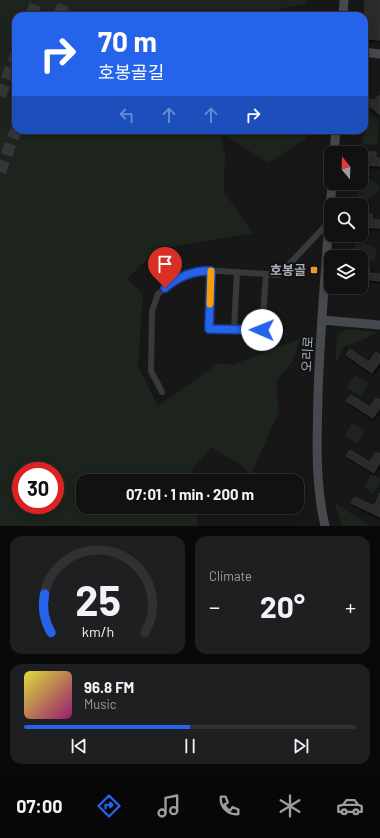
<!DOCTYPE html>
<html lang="en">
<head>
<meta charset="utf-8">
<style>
	:root { --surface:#111112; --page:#1e1f20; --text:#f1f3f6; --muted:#9c9d9f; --line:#303132; --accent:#2563eb }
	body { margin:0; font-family:Barlow,"Noto Sans KR",sans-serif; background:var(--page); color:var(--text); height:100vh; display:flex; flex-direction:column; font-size:15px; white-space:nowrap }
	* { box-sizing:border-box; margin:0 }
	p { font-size:13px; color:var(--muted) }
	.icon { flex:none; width:22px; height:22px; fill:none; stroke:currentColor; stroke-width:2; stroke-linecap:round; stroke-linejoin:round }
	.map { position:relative; height:526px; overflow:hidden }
	.panel { display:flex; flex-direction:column; gap:10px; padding:10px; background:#09090a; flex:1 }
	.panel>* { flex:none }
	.banner { position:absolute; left:12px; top:12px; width:356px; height:122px; border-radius:12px; box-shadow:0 2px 10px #0003,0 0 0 1px var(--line); background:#2563eb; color:#fff; overflow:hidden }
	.needle { width:26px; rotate:341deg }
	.controls { position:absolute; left:324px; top:146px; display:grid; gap:8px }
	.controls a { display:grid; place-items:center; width:44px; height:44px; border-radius:8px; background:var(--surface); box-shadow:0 2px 10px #0003,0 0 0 1px var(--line); font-size:20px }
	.speed { position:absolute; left:12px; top:462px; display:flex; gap:8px; font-size:20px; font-weight:700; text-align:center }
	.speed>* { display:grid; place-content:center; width:52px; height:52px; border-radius:50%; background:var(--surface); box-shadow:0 2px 10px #0003,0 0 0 1px var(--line); line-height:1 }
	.speed .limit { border:6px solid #d22; background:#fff; color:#111 }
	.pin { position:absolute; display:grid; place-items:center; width:34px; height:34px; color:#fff; margin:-41px -17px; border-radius:50% 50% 50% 0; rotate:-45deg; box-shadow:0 0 4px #0007 }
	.pin .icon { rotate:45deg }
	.me { position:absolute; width:44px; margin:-22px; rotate:271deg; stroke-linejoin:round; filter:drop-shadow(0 0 3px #0008) }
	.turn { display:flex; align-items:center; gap:14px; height:84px; padding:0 20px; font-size:18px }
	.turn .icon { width:52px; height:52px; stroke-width:2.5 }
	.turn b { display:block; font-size:28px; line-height:34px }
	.lanes { display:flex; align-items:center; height:38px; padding:0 20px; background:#0003; justify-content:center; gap:20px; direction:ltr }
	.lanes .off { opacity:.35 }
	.big { font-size:30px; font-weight:700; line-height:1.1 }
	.panel .tile { flex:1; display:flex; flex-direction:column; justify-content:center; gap:6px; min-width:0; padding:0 14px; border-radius:12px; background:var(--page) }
	.panel .dial { align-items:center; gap:0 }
	.dial svg { height:104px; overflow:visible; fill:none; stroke:var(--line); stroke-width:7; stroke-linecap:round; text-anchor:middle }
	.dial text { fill:var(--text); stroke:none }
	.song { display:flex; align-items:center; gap:12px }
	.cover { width:48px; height:48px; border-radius:6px; background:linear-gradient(135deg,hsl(60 70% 55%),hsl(320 70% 35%)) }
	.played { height:4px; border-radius:2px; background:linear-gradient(90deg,var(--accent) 50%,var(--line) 50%) }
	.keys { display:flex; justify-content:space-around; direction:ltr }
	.heat { display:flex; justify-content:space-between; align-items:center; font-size:22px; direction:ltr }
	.panel .tiles { flex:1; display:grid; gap:10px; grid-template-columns:1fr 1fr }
	.tile:last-child { grid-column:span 2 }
	.trip { position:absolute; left:76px; top:474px; width:228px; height:40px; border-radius:12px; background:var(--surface); box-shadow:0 2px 10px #0003,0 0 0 1px var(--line); font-weight:700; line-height:40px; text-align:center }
	.dock { display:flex; height:64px; justify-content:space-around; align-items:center; background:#070707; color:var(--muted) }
	.dock .icon { width:28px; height:28px }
	.dock .selected { color:var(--accent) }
	.dock b { font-size:18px; color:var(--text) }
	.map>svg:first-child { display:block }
</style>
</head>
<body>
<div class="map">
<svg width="380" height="526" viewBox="0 0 380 526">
	<defs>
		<filter id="shadow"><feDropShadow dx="1" dy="2" stdDeviation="1" flood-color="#0009"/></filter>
	</defs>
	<rect width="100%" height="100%" fill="#171718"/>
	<path fill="#1d231d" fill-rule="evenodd" d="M0,0h307l-1,4 -46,9 -1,3h-243v114h291l-1,8 -37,25 -49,-30 5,20 -1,39 29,41 -96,16 -30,30 16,14 -5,73 20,40 61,-43 13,2 68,-26 -7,22 -17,20 3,31 -29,64 -8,-11 -31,-18 -19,22 2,12h-111v26h113l2,19h-198zM21,471h34v34h-34z
		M369,116l7,2 3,6 -2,21 -15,-1c-1,-5 1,-5 3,-10 1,-6 -2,-11 1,-17z
		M361,176l15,6 4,5 -2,4 -18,14h-3l1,-22h3z
		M357,238l3,1 2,4h4l10,6 -1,11 -14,3v-6h-2v-4l-4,-4v-9z
		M348,329l30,3 -16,8 -19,7 -8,19 2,-32z
		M355,375l13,8 -7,13 -14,-8z
		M352,423l13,8 -8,13 -13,-8z
		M372,472l8,7v5l-8,10 -8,-7z
		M334,502l36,24h-28z"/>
	<path fill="#2a2a2c" stroke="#313134" filter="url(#shadow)" d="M365,0h15v40l-16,-1z
		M380,95v20l-8,-7 -8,-1v-8l10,1z
		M369,152h7v6h4v8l-19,-1v-8h8z
		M365,214h7v5l8,1v8l-19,-1v-8h4z
		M362,268h8l-1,5 11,1v7l-19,-2z
		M350,349l19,13 7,-10 4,3v7l-8,11 -26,-18z
		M351,395l19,12 6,-9 4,2v8l-7,10 -27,-17z
		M350,450l20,12 6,-10 4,2v8l-6,11 -28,-17z
		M380,493v24l-29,-14 4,-6 19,9z"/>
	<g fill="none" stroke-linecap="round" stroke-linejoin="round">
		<path stroke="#343638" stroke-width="12" stroke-dasharray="12 6" stroke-linecap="butt" d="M31,16l6,-16
			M59,16l6,-16
			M0,96l16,-41
			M0,172l16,-42"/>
		<path stroke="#38393d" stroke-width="6" d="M211,271l-2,58 53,1 4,-56
			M234,329l3,-57
			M162,392l-11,-21 1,-60 6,-17 14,-12 16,-8 17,-4 74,5 50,-53"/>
		<path stroke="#46494d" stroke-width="9" d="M343,16l1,-16
			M364,52l16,2
			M334,153l2,-23
			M322,320l58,5
			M325,526c-10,-43 -8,-86 -7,-130 2,-71 9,-142 14,-213"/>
	</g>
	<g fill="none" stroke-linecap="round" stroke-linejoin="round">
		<g stroke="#184099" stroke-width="10">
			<path id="route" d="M165,288c12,-11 29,-18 46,-17l-2,58 53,1"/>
		</g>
		<use href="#route" stroke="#2563eb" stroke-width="7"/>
		<path stroke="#f59e0b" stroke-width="7" d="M210,304l1,-33"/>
	</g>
	<rect fill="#ec963b" stroke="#121213" stroke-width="1.5" x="310" y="266" width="8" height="8" rx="2"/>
	<g text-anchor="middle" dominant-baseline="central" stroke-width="4" stroke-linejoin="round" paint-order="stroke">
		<g font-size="13" font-weight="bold" fill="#a9b0b8" stroke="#121213" text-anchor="end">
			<text x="306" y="270">호봉골</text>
		</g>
		<g font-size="13" fill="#a9b0b8" stroke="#121213">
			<text transform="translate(307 354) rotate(-87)">오리로</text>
		</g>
	</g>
</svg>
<div class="controls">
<a><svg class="needle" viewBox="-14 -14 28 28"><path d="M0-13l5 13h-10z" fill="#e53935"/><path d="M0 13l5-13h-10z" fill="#9c9d9f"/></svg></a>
<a><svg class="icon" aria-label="search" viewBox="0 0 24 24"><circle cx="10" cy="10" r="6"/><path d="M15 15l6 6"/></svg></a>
<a><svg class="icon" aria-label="layers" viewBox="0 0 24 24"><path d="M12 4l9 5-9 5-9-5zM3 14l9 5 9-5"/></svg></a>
</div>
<div class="speed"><div class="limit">30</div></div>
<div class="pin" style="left:165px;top:288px;background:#d93025"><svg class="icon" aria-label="arrive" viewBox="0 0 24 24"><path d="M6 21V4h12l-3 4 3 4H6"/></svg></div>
<svg class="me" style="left:262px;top:330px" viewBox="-20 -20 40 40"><circle r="19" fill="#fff"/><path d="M0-13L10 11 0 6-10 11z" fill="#2563eb"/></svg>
<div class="trip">07:01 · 1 min · 200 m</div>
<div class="banner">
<div class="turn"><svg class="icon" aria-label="right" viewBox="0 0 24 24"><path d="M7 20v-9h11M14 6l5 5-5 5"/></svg><div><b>70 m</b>호봉골길</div></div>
<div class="lanes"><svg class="icon off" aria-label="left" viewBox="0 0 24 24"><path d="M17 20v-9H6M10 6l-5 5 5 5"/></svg><svg class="icon off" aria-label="ahead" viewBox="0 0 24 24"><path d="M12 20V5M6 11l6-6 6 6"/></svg><svg class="icon off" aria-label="ahead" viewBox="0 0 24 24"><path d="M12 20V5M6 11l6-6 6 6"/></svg><svg class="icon" aria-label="right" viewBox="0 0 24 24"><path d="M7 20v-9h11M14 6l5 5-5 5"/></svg></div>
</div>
</div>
<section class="panel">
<div class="tiles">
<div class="tile dial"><svg viewBox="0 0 100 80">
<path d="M14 69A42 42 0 1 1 86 69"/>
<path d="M14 69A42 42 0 0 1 9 39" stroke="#2563eb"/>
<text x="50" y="56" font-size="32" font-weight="700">25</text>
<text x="50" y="72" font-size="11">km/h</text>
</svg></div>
<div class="tile"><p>Climate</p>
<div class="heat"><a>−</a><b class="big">20°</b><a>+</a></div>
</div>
<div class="tile">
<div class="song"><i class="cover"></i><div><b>96.8 FM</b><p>Music</p></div></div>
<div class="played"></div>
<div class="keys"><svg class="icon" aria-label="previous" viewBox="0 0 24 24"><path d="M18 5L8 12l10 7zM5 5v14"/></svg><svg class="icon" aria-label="pause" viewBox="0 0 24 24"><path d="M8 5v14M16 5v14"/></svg><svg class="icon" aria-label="next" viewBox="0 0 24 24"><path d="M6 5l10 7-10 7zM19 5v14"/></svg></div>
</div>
</div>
</section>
<nav class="dock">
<b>07:00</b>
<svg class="icon selected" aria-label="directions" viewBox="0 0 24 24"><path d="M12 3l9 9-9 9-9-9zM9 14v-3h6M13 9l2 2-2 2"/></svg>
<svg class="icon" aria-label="music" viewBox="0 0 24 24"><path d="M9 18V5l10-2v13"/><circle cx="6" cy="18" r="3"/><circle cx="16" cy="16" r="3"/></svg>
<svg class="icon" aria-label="phone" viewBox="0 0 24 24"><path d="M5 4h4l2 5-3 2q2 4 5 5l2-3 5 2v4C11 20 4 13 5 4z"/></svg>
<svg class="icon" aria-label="climate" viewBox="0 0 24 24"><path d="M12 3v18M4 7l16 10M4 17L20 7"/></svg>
<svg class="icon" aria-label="car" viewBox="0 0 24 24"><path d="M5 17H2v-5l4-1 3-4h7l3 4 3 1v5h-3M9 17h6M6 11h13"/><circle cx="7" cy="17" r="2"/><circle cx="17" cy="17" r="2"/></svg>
</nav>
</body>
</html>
